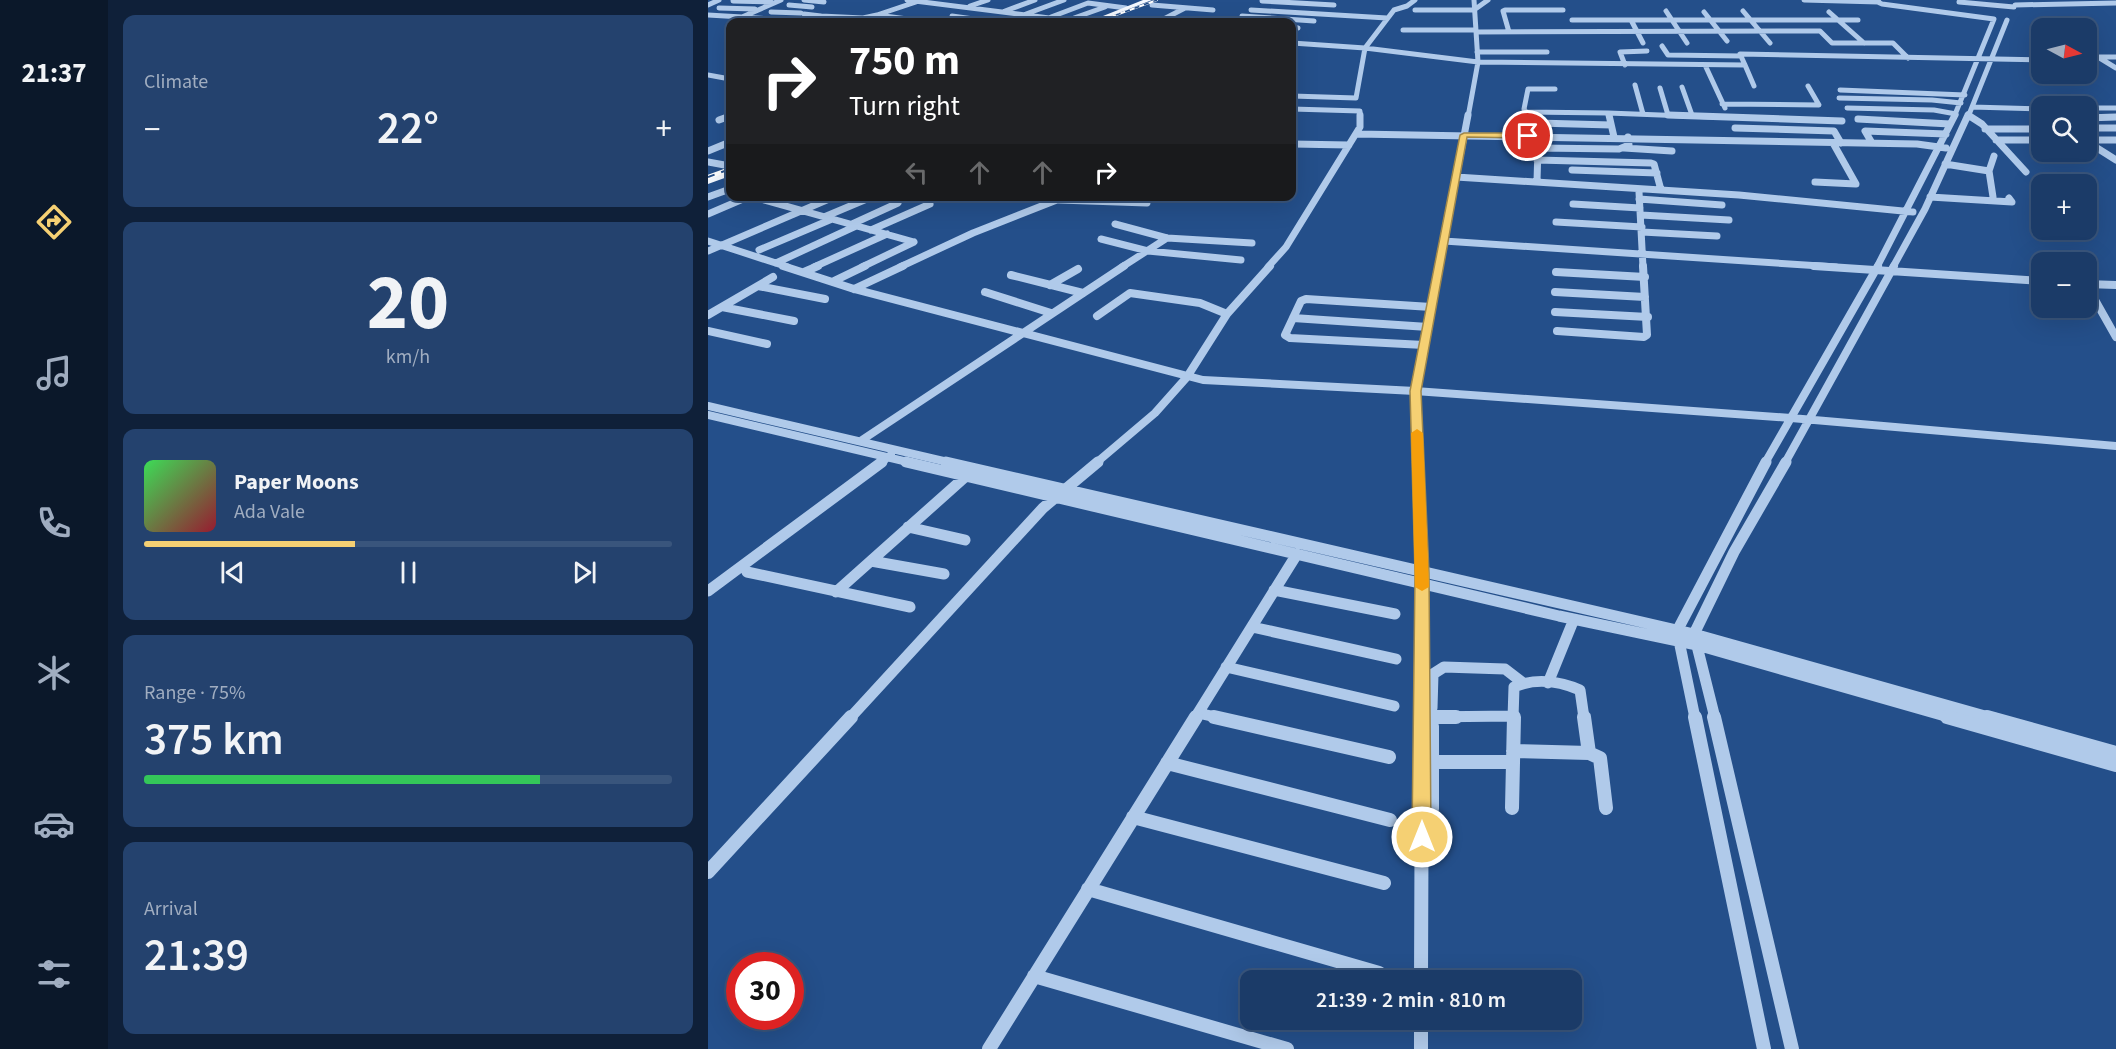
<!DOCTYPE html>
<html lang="en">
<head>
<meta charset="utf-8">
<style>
	:root { --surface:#1b3b68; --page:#24426e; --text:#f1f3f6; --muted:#a0adc0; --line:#39557c; --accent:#f5d073 }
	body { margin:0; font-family:"Source Sans 3",sans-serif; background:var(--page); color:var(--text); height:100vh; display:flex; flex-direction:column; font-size:22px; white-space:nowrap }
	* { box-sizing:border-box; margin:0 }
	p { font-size:20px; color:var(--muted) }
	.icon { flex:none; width:33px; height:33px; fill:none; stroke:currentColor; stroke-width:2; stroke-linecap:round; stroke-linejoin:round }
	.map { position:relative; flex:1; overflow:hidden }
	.sheet { display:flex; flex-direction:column; gap:15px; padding:15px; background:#0f2039; width:600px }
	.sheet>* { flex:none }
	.top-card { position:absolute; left:18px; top:18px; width:570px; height:183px; border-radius:12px; box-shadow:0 6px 24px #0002,0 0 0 2px var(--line); background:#202124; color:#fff; overflow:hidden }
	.needle { width:39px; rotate:97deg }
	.controls { position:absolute; left:1323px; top:18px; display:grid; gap:12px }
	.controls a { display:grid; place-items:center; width:66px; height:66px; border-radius:12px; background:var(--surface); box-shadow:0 6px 24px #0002,0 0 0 2px var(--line); font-size:30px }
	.speed { position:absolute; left:18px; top:952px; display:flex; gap:12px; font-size:30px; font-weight:700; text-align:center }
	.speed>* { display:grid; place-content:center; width:78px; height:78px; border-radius:50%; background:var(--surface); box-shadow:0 6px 24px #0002,0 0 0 2px var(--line); line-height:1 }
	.speed .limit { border:9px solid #d22; background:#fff; color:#111 }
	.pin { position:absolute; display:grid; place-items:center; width:51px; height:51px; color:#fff; margin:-26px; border:3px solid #fff; border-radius:50%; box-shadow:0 2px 6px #0007 }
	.me { position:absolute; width:66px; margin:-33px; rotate:0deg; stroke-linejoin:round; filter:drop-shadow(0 0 4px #0008) }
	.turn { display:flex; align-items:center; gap:21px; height:126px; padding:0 24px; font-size:27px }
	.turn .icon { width:78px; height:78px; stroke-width:2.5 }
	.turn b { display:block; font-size:42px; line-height:51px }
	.lanes { display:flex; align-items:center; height:57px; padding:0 24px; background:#0003; justify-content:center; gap:30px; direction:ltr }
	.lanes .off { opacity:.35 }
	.big { font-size:45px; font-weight:600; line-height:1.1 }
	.sheet .widget { flex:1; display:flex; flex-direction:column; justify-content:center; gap:9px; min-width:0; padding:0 21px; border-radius:12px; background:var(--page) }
	.sheet .dial { align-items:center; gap:0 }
	.dial b { font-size:78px; line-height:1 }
	.song { display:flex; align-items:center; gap:18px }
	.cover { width:72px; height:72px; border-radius:9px; background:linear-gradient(135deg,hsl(130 70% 55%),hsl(350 70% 35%)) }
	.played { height:6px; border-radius:3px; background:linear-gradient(90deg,var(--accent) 40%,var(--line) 40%) }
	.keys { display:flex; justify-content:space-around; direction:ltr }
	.heat { display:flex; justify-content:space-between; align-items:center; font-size:33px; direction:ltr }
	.charge { height:9px; border-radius:4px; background:linear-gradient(90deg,#34c759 75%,var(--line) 0) }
	.trip { position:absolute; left:532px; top:970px; width:342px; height:60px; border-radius:12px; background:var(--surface); box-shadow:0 6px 24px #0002,0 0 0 2px var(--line); font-weight:600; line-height:60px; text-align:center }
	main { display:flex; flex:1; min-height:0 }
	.tabs { display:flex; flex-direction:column; width:108px; justify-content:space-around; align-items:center; background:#0b182a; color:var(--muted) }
	.tabs .icon { width:42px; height:42px }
	.tabs .selected { color:var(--accent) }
	.tabs b { font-size:27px; color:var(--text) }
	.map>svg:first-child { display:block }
</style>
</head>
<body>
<main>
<nav class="tabs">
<b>21:37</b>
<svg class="icon selected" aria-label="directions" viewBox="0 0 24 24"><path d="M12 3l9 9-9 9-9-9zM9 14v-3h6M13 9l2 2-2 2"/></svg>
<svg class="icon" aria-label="music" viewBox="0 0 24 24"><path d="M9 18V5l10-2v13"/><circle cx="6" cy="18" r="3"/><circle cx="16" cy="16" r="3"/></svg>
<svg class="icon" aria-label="phone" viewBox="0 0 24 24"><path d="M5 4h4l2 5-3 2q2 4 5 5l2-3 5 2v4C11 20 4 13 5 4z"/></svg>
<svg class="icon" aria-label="climate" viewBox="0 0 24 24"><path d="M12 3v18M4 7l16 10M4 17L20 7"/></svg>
<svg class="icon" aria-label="car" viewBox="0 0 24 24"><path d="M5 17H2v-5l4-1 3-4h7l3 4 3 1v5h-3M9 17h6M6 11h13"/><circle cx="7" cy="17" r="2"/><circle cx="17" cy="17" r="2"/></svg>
<svg class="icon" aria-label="filters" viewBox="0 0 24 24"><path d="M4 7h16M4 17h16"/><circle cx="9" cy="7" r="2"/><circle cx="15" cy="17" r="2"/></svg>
</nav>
<section class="sheet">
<div class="widget"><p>Climate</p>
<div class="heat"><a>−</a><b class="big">22°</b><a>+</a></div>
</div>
<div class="widget dial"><b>20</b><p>km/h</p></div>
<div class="widget">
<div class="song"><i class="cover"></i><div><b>Paper Moons</b><p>Ada Vale</p></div></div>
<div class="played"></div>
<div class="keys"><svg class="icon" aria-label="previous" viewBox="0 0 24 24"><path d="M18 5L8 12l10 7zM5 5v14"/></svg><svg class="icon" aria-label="pause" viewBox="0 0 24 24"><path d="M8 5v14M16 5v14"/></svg><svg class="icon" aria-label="next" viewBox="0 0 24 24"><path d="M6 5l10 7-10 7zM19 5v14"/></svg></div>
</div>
<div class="widget"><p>Range · 75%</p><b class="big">375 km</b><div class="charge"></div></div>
<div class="widget"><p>Arrival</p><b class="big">21:39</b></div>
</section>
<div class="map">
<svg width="1408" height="1049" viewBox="0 0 1408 1049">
	<rect width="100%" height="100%" fill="#244f8a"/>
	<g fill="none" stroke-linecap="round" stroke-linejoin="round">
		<path stroke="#b0caea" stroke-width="5" d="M73,0l-39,17 41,3
			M96,0l20,2
			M199,0l174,22
			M1096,0l75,2
			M1165,0l9,4 112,15 -40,98
			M25,1l38,1
			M554,1l72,4
			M208,2l-39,13 53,7
			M1251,2l55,5
			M0,5l11,-5
			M81,5l23,2
			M444,5l61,5
			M1307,5l101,-2
			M262,6l18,-6
			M11,8l36,1
			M543,10l136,8
			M707,10h59l14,-10
			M297,11l30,-11
			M958,11l21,32
			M1035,11l27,32
			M63,12l30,1
			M996,12l23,29
			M1121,12l35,31
			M96,14l17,2 -17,6
			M318,14l38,-14
			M0,15l34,2
			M113,16l42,2 14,-3
			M244,16l43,6
			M534,16l72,5
			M343,17l37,-14 38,5
			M366,18l31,-11
			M864,20h59l12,23
			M923,20h227
			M450,22l27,-14
			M584,27l6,1
			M695,30h73
			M768,32l344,-1 12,12h61l15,15
			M801,32l-6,-21 2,-1h58
			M584,43l73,5 113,14 267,3 9,21
			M954,46l6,9 73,1
			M769,52h70
			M1378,57h30
			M1390,57l18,11
			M917,65l-5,-13 27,-1
			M997,65l20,43
			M1037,65l-5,-11 302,6
			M0,75l22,4
			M927,85l8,29
			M974,87l10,28
			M952,88l8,27
			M847,89h-27l-4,20 2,3 82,1
			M1132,90l125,5
			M584,96l64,2 9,-50 29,-38 13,-4 8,-6
			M1131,98l93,2 29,3
			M1014,104l97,1 -11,-19
			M1264,107l70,2
			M1139,108l87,2 22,4
			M1378,108h30
			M584,109l68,2v6
			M1260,115l2,2
			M760,117l10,-55 -4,-62
			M901,117l-1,-4 104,4
			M1260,117l39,-97"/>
		<path stroke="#b0caea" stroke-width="7" d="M901,115l5,22
			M960,115l174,6
			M1260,115l14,9 44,48
			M1378,118l30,-1
			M1150,119l92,5
			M11,120l11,-4
			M829,123l74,2
			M1027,128l99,3 7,12
			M1378,128h30
			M1277,129h57
			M649,134l560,10 29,4
			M1288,140h46
			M1378,140h30
			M1378,141l30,19
			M1164,143l-7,-12 81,3
			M584,144l57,1
			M916,148l48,3
			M0,151l22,-9
			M829,160l114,3 3,1 7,26
			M0,162l22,4
			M1237,164l44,7 4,26
			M864,170l85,3
			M1281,171l5,-15
			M748,177l283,18 174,17
			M829,181l1,-33 81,1 10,-4 -1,-8
			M1107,182l41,2 -23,-41
			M931,192l4,75
			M42,196l164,46
			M0,197l22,-8
			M1222,197l82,5 -3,-4
			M276,198l2,-2
			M931,199l83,6
			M351,200l88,3
			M865,204l67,4
			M0,214l42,-18
			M933,215l88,5
			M116,217l50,-21
			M848,222l86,5
			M407,224l52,14 85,5
			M142,225l48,-22
			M163,230l59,-26
			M934,232l75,4
			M393,239l47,12 93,9
			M0,241l80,26
			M736,241l392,26
			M51,250l73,-31
			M0,251l128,-55
			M68,263l80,-37
			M106,267l73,-33
			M154,267l52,-25
			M192,267l73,-34 94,-37
			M414,267l45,-29
			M560,267l18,-20 74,-120v-12
			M731,267l29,-152
			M1169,267l78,-152
			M1185,267l32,-58 43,-94"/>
		<path stroke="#b0caea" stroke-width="8" d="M75,266l71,23 349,91 212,11 376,27 325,28
			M1106,266l228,15
			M96,272l14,-6
			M848,272l89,5
			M303,275l72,18
			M126,281l31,-15
			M1378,284l30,53
			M1378,284l30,1
			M342,285l28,-16
			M50,286l67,13
			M146,289l49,-23
			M277,292l66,21
			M847,292l90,5
			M14,307l72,14
			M847,312l93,5
			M0,315l65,-38
			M389,316l33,-23 70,10 27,11 43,-48
			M585,318l135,9
			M0,331l59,13
			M849,331l87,6 3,-2 -4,-69
			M716,345l-134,-7 -5,-3 16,-34 5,-2 125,8
			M0,406l244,57
			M0,415l204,48
			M154,440l262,-174
			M172,463l11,-8
			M388,463l59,-50 32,-36 40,-63
			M710,463l-3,-72 24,-125
			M1057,463l113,-197
			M1077,463l109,-197"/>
		<path stroke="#b0caea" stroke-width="11" d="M198,462l653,154 138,29 255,73
			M238,462l748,172 298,84
			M710,462l4,111v145
			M200,527l57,13
			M163,561l73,13
			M39,572l163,35
			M566,590l121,24
			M0,591l174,-129
			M128,592l129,-115
			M544,627l144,32
			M518,667l168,39
			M840,683l26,-64
			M724,708l1,-34 11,-7 61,2 18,14
			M490,713l22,5
			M714,717l92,-1
			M142,718l193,-210 55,-46
			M487,718l102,-164
			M805,718l1,-31c21,-9 45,-6 66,3l4,28
			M987,718l-18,-87 89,-169
			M1007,718l-21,-84 40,-82 52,-90"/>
		<path stroke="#b0caea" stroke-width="14" d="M506,717l175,40
			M714,717h34
			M876,717l5,36 11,5 6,50
			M987,717l69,332
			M1006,717l78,332
			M1239,717l169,48
			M1279,717l129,36
			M724,726v36h81
			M805,751l76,2
			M724,762v47
			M459,763l223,57
			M804,808l2,-91
			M425,817l251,66
			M0,872l143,-155
			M380,889l291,84
			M326,976l253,73
			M713,981l1,-264
			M713,1020v29
			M281,1049l207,-332"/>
		<path fill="#f4f8fe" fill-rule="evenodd" d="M435,0h9l-56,22h-8z
			M22,170v6l-22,8v-6z"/>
		<g stroke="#fff" stroke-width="2">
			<path id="rail-far1" d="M389,22l60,-22"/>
		</g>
		<g stroke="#fff" stroke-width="4">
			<path id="rail" d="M0,177l22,-8"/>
		</g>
		<use href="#rail-far1" stroke="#244f8a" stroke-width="1.5" stroke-dasharray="5" stroke-linecap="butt"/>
		<use href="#rail" stroke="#244f8a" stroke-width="2" stroke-dasharray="7" stroke-linecap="butt"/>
	</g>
	<path fill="#f5d073" stroke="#9f874b" stroke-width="1.5" d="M756,133h64l4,3 -4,2 -61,-1 -46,254 8,182 2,264 -3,5 -6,2 -7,-2 -3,-5 3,-264 -5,-182 50,-256z"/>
	<path fill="#f59e0b" d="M709,429l6,4 6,154 -7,4 -7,-4 -4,-154z"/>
</svg>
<div class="controls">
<a><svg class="needle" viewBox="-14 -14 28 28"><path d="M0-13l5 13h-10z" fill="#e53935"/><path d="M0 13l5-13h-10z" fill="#a0adc0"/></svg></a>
<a><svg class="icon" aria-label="search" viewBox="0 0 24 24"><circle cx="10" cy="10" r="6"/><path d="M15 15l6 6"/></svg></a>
<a>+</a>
<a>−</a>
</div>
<div class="speed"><div class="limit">30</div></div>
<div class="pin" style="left:820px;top:136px;background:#d93025"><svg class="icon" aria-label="arrive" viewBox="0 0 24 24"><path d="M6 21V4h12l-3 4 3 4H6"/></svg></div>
<svg class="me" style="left:714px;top:837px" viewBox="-20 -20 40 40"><circle r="17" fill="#f5d073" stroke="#fff" stroke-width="3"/><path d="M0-11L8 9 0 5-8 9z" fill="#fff"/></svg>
<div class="trip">21:39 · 2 min · 810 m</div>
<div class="top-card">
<div class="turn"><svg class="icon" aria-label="right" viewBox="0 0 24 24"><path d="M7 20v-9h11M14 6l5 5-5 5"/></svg><div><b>750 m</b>Turn right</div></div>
<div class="lanes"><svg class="icon off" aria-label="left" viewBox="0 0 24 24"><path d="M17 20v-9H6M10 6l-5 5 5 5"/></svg><svg class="icon off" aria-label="ahead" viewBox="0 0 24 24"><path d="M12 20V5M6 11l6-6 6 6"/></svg><svg class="icon off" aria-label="ahead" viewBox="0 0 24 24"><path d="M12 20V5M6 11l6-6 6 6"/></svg><svg class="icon" aria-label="right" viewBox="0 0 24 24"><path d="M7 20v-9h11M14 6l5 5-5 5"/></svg></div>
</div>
</div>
</main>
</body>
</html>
